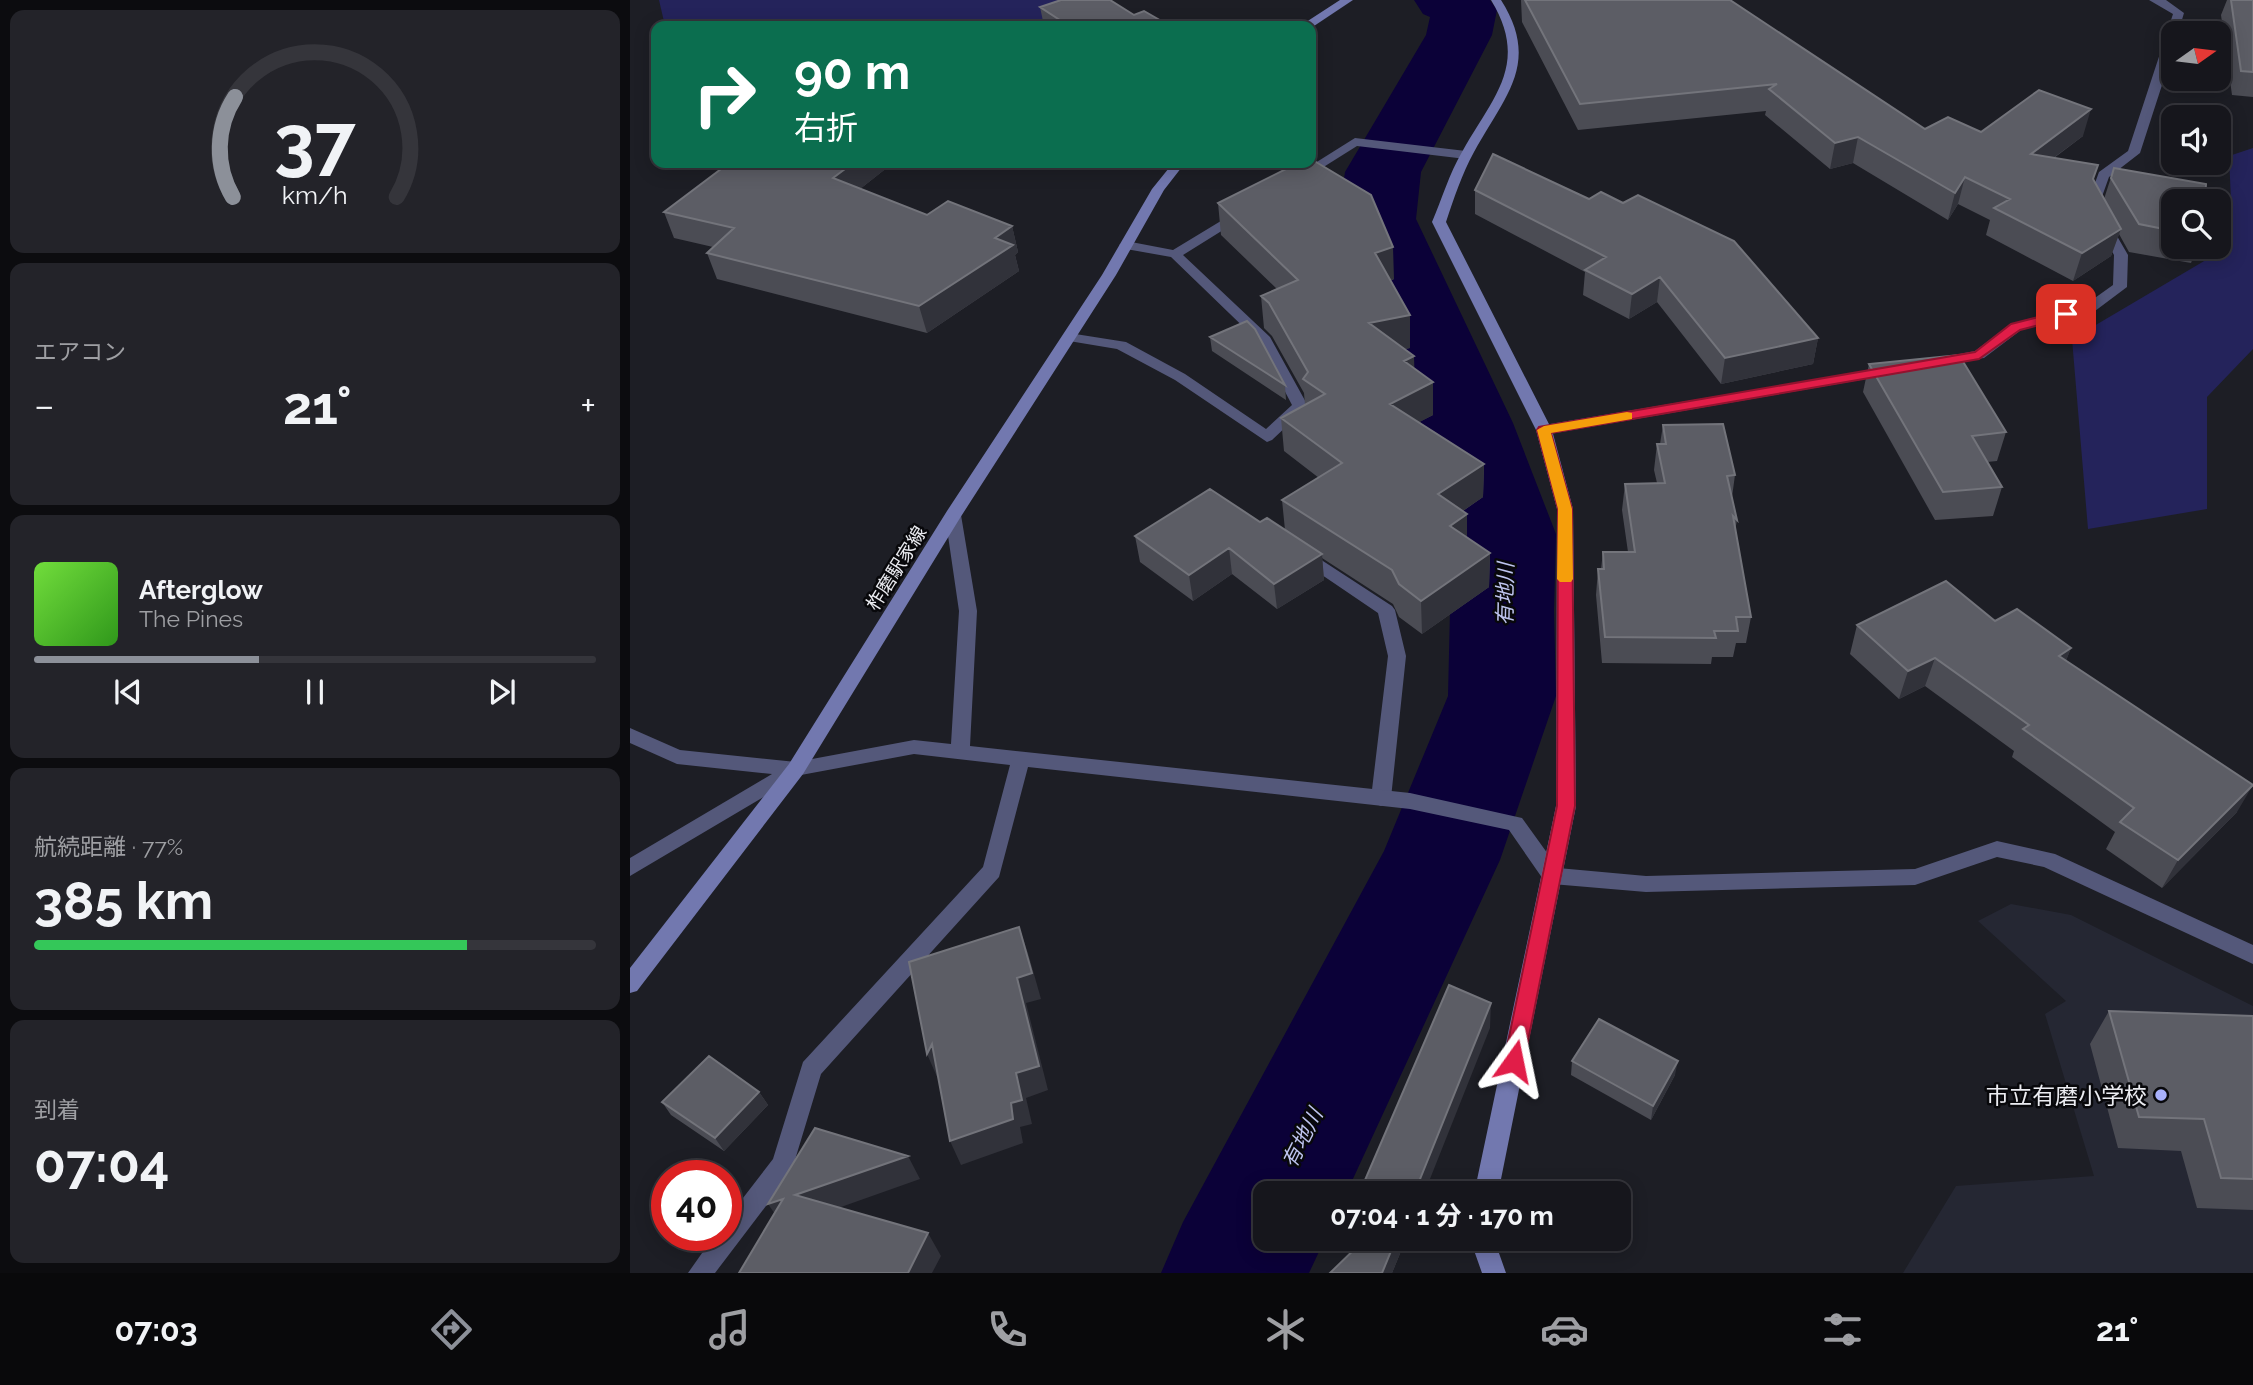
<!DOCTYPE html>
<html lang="ja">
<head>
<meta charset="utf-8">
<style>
	:root { --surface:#16161c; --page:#232329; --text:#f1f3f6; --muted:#9e9fa3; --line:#35353b; --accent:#8c9099 }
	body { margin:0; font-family:Raleway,"Noto Sans JP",sans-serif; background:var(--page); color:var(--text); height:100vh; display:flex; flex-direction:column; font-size:26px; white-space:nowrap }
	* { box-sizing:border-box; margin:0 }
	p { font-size:23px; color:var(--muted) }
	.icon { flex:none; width:38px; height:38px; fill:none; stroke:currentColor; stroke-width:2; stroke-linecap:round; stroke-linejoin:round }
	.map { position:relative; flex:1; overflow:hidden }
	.drawer { display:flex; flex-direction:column; gap:10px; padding:10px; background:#0c0c0f; width:630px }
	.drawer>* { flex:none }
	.hud { position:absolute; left:21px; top:21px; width:665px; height:147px; border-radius:14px; box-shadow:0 4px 18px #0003,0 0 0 2px var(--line); background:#0b6e4f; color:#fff; overflow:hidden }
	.needle { width:46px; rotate:76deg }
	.controls { position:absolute; left:1531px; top:21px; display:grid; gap:14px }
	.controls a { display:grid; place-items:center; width:70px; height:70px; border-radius:14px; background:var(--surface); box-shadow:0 4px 18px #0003,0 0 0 2px var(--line); font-size:35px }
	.speed { position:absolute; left:21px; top:1160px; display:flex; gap:14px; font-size:35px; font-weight:700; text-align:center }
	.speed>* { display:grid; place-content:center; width:91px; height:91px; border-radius:50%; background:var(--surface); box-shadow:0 4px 18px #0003,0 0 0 2px var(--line); line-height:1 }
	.speed .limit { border:10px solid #d22; background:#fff; color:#111 }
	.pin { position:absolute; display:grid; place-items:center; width:60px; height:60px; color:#fff; margin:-30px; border-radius:14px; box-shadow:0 4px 10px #0006 }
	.me { position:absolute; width:77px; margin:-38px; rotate:12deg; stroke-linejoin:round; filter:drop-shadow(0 0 5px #0008) }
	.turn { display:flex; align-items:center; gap:24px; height:147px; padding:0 28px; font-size:32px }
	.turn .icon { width:91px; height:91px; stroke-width:2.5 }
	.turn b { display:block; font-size:49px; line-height:60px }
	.big { font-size:52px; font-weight:700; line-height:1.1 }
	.drawer .widget { flex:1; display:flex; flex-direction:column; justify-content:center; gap:10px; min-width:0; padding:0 24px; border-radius:14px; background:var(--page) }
	.drawer .dial { align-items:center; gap:0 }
	.dial svg { height:182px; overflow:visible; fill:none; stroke:var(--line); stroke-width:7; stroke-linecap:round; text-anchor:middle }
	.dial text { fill:var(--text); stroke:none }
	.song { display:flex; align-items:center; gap:21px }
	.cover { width:84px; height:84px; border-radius:10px; background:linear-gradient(135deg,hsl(100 70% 55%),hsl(110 70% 35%)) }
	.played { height:7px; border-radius:4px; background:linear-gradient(90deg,var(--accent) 40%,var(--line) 40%) }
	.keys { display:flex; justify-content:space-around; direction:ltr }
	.heat { display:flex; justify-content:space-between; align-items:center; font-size:38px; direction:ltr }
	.charge { height:10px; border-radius:5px; background:linear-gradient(90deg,#34c759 77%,var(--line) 0) }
	.trip { position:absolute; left:623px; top:1181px; width:378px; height:70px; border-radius:14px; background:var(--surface); box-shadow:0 4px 18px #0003,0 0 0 2px var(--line); font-weight:700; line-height:70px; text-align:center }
	.tabs { display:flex; height:112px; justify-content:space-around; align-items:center; background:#09090b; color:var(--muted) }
	.tabs .icon { width:49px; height:49px }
	.tabs .active { color:var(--accent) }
	.tabs b { font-size:32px; color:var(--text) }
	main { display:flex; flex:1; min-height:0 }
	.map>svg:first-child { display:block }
</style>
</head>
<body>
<main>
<section class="drawer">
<div class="widget dial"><svg viewBox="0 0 100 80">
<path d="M14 69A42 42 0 1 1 86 69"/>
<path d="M14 69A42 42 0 0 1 15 25" stroke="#8c9099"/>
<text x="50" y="56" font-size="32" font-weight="700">37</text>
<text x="50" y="72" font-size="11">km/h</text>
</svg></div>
<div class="widget"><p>エアコン</p>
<div class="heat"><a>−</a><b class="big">21°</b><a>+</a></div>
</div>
<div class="widget">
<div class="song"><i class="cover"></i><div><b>Afterglow</b><p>The Pines</p></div></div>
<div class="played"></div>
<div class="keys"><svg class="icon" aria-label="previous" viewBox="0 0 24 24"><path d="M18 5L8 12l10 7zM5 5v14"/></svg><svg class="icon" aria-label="pause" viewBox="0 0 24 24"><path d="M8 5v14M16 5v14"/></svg><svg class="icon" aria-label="next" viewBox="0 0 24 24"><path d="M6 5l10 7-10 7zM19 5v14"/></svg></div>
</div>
<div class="widget"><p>航続距離 · 77%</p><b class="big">385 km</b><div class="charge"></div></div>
<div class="widget"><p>到着</p><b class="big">07:04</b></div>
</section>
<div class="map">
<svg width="1623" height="1273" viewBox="0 0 1623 1273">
	<rect width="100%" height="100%" fill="#1d1e25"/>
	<path fill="#252733" d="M1381,904l60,11 182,91v267h-350l53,-87 138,-10 -49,-162 21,-13 -88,-80z"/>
	<path fill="#24235b" d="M29,0h424l-8,26h-410z
		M1623,148v201l-46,48v112l-119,20 -16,-190 161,-95 -4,-88z"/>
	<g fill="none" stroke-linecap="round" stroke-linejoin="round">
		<path fill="#0b0138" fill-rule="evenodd" d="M784,0h76l7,10 -5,25 -71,137 -5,47 97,204 43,111 -2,77 2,85 -56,164 -154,334h-81v45h60l-16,34h-148l22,-51 201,-371 64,-155 2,-85 8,-77 -37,-111 -83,-204 7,-47 81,-137 4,-18 -7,-3z"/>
		<path fill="#54587a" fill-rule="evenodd" d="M673,548l89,58 3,4 11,46 -15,142 -3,5 -7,3 -7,-3 -3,-5 17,-142 -10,-43 -81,-55 -2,-4 2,-4z"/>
		<path fill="#54587a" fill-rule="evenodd" d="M1519,0h17l18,13 -6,20h-4v15l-34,105 -31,24 -10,28 29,50 -1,32 -32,24 -74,19 -37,28 -51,7 -2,-3 2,-3 42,-8 36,-27 74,-19 28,-20 1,-30 -27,-50 12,-33 29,-21 45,-137z
			M725,138l111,13 6,4 -6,4 -109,-13 -51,32h-8l-2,-3z
			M609,210l7,4 -2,3 -61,38 87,82 38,69 -36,34 -5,2 -92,-62 -58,-31 -48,-8 -7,-4 7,-4 57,9 59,32 81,55 26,-24 -33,-63 -88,-85 -45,-8 -7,-4 7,-4 47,9z
			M1260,367l5,1 2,3 -2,3 -351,61 -8,-5 8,-5z
			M323,510l8,5 16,96 -7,135 440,47 112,25 36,50 88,8 269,-7 82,-28 58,13 198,91v19l-209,-97 -47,-10 -82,28 -269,7 -94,-8 -7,-2 -36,-52 -99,-21 -382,-42 -29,110 -178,197 -30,99 -76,100h-27l26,-37h12v-16l47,-61 30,-97 180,-195 27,-102 -96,-11 -113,21 -171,101v-18l142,-84 -95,-10 -47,-21v-15l50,22 116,12 118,-22 37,4 8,-133 -14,-96z"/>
		<path fill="#7278af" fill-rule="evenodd" d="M710,0h13l-42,28 -11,-2z
			M861,0h10c40,63 4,96 -27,152 -12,22 -20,46 -28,70l106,208 21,79 3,297 -78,388h-24l82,-388 1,-297 -21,-79 -104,-208c10,-23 17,-48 30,-70 31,-55 68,-88 29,-152z
			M543,163h12l-21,27 -48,85 -156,243 -157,256 -166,217 -7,2v-25l159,-204 158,-253 155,-236 50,-86z
			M840,1239h24l12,34h-24z"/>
	</g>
	<path fill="#4b4c54" d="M891,0h209l195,129 158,7 -29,22 39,21 11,20 10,-31 60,33v46h23l-6,16 -62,-11 -10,-18 -8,22 -38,25 -87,-46 4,-15 -32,-16 -10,16 -95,-57 -23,6 -65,-54 1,-4 -188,19 -56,-108z
		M1597,0h26v97l-21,-2 -11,-80z
		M410,7l130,19h-126z
		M99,163h164l-33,26 67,26 85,11 6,26 -3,3 4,16 -92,62 -210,-54 -10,-26 6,-6 -39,-9 -10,-26z
		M845,190l343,148 -5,26 -92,20 -64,-82 -28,17 -46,-24 2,-23 -110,-58z
		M588,203l176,76 -4,2 20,67 -5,1 9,7v13l19,13v33l-14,7 65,42 -1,33 -20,14 4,3v24l23,15 -1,34 -67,47 -23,-17 -6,-13 -71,-46 2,22 -47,29 -45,-35 -39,27 -53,-39 -5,-26 125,-14 25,8 -3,-30 37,-22 -35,-27 -3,-33 24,-13 -1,-12 -32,-57 -8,-8 -3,-32 16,-7 -56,-54z
		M580,337l75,48 1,15 -74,-49z
		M1239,364l137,68 -9,29 -10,1 15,25 -9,29 -58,4 -72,-128z
		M1033,425l72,50 -3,22 5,23 -2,11 16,86 -5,26h-10l-3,14h-21l-1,7 -109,-1 -6,-68 2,-26h3l2,-17h25l-6,-42 3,-26 32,-1 -3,-13 3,-26h3z
		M1365,621l76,27 -5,12 171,152 -75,76 -56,-39 9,-17 -103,-75 2,-6 -89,-65 -26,13 -49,-45 7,-29z
		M1479,1011l144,5v194l-56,-2 -16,-57 -63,-3 -28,-104z
		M942,1061l103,14 -24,45 -80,-45z
		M129,1092l9,13 -44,46 -53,-36 -9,-13z
		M719,1239h57l-14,34 -33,-28 -9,-3z"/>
	<path fill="#31323a" d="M1461,109l-8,27 -60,44 8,-26z
		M1228,137l-5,26 -23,6 5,-26z
		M223,163h40l-52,41 -8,-26z
		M1335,177l-7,27 -10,16 7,-27z
		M382,226l6,26 -3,3 4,16 -92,62 -8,-27 76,-68z
		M1491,229l-10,27 -38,25 9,-28z
		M763,247l1,32 -18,6 -1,-32z
		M1030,277l-3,25 -28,17 3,-25z
		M780,315v33l-40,8 -1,-33z
		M1188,338l-5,26 -92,20 4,-26z
		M784,356l1,33 -11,-28z
		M803,382v33l-42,22 -1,-33z
		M854,464l-1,33 -45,31v-34z
		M837,514v33l-17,-21z
		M599,548l3,26 -39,27 -4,-26z
		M860,553l-1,34 -67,47 -1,-33z
		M692,554l2,26 -47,29 -3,-25z
		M1441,648l-11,29 -1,-21z
		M1305,658l-10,28 -26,13 9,-28z
		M1623,785l-16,27 -75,76 16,-28z
		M389,927l9,26 13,46 -15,4 22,87 -22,8 6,26 -12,3 3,16 -62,22 -11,-24 61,-38 5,-30 1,-95z
		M861,1003l-1,25 -66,166h-10z
		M302,1044l6,35 -11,-25z
		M1048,1061l-3,14 -24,45 2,-14z
		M129,1092l9,13 -44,46 -9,-13z
		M278,1156l12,23 -110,39 -15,-23z
		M153,1199l1,28 -16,-23z
		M298,1233l13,23 -9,17h-24z
		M766,1239h10l-14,34h-10z"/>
	<path fill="#5c5d65" stroke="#73747b" stroke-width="2" d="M431,0h49l24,15 10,-4 26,15h-101l-29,-19z
		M895,0h205l195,129 23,-12 33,15 58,-42 52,19 -60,45 67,11 -5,14 28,50 -39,24 -88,-45 16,-9 -45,-22 -10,16 -97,-56 -23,6 -66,-54 8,-5 -197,20z
		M1601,0h22v72l-12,-1z
		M863,154l96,45 12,-7 22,11 15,-8 96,46 84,97 -93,20 -65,-81 -28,17 -47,-24 21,-13 -131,-67z
		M681,159l60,36 22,52 -18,6 35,62 -41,8 45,33 -10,5 29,21 -43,22 94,60 -46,30 29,20 -17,12 40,27 -69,48 -22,-17 -7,-14 -110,-70 60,-37 -61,-45 44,-24 -22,-15 5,-7 -39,-69 -8,-7 37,-16 -80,-77 80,-40h13z
		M99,163h124l-20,15 94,37 21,-14 64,25 -17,12 18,7 -94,61 -212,-53 27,-25 -70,-16z
		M1484,168l92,16 -1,17h-31v30l-35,-7 -28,-46z
		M617,321l8,8 30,56 -75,-48z
		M1329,355l47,77 -34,4 30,51 -59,5 -74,-128z
		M1093,424l12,51 -8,1 10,44 -4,-4 18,101h-15l2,14h-24l2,7 -111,-1 -7,-68h6l-1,-17h32l-10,-68 40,-1 -8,-39h9l-3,-19z
		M580,489l50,33 7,-4 55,36 -48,30 -45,-36 -40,27 -54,-39z
		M1316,581l49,40 22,-12 54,39 -12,8 194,129 -75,75 -58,-38 14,-14 -111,-79 6,-4 -94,-67 -27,13 -51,-46z
		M389,927l13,46 -15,5 22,88 -23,7 6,27 -11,3 2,16 -63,22 -18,-97 -5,10 -18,-92z
		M819,985l42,18 -77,191h-55z
		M1479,1011l144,5v163l-32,-1 -17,-59 -65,-2z
		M969,1019l79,42 -25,45 -81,-45z
		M79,1056l50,36 -44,46 -53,-36z
		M185,1128l93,28 -113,39 133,38 -20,40h-169l44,-74 -15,5z
		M735,1239h31l-14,34h-52z"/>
	<path fill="#e11d48" stroke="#92132f" stroke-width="2" d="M1436,310l6,4 -2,3 -50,13 -41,29 -428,74 21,76 3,297 -51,255 -3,7 -7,2 -7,-2 -3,-7 53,-255 1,-297 -21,-79 2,-3 436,-75 36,-28z"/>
	<path fill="#f59e0b" d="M997,412l5,1v6l-81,14 21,76 1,70 -2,3h-11l-3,-3 1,-70 -21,-79 7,-4z"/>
	<circle fill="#a8b0fc" stroke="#08080b" stroke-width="2.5" cx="1531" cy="1095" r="7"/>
	<g text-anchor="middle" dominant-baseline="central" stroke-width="5" stroke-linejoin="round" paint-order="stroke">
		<g font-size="19" fill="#ebecf1" stroke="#08080b">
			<text transform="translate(266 568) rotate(-58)">柞磨駅家線</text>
		</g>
		<g font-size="21" font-style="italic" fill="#bec4ef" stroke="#08080b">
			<text transform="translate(875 594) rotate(-89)">有地川</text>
			<text transform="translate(672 1138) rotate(-63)">有地川</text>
		</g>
		<g font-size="23" fill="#ebecf1" stroke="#08080b" text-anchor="end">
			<text x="1517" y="1095">市立有磨小学校</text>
		</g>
	</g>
</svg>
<div class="controls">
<a><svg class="needle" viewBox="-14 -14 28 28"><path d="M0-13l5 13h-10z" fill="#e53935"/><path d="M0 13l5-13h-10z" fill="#9e9fa3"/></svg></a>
<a><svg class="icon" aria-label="sound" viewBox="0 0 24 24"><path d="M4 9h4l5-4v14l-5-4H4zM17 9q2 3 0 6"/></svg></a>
<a><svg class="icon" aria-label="search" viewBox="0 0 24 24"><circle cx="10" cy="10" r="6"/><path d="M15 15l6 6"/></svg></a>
</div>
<div class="speed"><div class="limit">40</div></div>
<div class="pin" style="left:1436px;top:314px;background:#d93025"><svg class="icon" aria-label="arrive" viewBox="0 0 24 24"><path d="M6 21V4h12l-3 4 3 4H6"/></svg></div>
<svg class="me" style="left:884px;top:1061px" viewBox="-20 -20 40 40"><path d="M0-17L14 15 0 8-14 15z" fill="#e11d48" stroke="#fff" stroke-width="4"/></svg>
<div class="trip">07:04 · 1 分 · 170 m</div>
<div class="hud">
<div class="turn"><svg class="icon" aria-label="right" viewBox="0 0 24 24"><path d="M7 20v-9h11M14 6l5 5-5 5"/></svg><div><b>90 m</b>右折</div></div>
</div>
</div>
</main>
<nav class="tabs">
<b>07:03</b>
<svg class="icon active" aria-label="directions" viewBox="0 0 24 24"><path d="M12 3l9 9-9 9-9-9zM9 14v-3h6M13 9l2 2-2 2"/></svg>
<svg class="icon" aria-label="music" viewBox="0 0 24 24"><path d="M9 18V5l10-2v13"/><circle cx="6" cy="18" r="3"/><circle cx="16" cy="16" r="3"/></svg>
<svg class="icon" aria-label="phone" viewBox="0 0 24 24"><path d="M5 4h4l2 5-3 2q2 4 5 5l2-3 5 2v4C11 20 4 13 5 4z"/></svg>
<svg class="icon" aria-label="climate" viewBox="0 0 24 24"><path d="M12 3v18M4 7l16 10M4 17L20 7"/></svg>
<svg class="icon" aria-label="car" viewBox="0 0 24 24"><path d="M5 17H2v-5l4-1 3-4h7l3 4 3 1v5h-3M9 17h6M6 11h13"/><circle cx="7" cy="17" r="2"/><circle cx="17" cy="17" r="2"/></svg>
<svg class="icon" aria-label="filters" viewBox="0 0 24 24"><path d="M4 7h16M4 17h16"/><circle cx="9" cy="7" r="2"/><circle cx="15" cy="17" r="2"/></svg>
<b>21°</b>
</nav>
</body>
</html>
